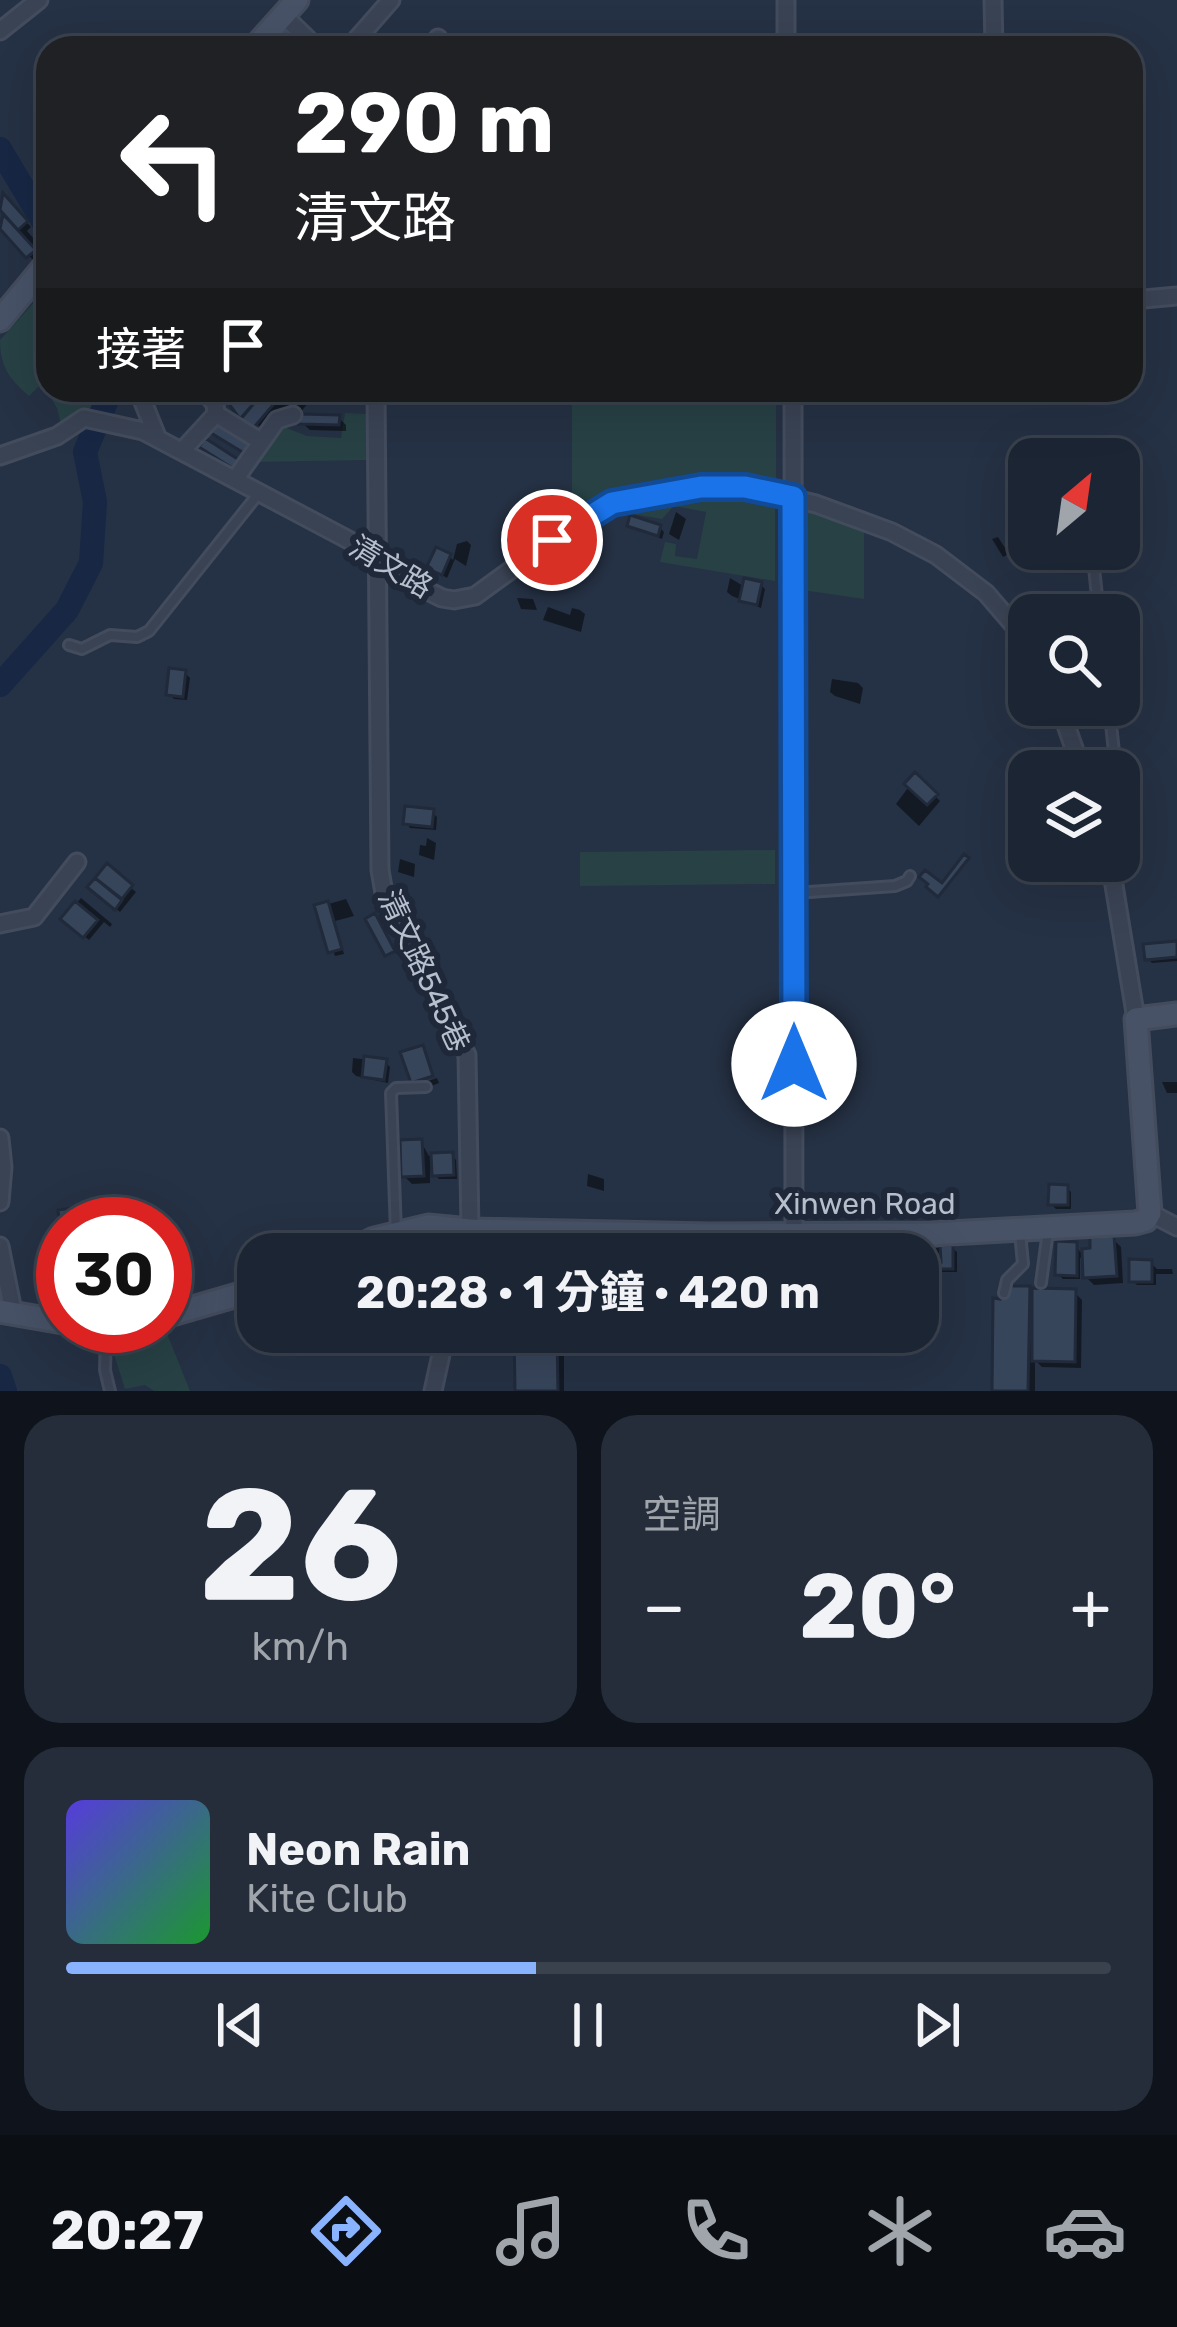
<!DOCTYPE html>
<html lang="zh-TW">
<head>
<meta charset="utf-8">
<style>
	:root { --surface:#1c2533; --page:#252d3b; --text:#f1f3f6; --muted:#a0a5ac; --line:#3a424e; --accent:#8ab3ff }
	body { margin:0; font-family:Rubik,"Noto Sans TC",sans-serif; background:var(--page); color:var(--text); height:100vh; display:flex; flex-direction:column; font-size:45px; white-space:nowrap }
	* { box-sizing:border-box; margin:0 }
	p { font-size:39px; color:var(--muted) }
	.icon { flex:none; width:66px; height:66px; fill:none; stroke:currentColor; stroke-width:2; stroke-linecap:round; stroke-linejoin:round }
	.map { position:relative; height:1391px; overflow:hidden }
	.sheet { display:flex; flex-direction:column; gap:24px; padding:24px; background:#0f141c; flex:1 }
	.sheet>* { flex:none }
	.banner { position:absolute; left:36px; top:36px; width:1107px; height:366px; border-radius:36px; box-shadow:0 12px 48px #0002,0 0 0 3px var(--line); background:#202124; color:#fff; overflow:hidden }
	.needle { width:78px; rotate:29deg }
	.buttons { position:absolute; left:1008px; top:438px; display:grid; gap:24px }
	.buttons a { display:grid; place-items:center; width:132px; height:132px; border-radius:24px; background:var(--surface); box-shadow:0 12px 48px #0002,0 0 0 3px var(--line); font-size:60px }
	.speed { position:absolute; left:36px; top:1197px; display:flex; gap:24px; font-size:60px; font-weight:700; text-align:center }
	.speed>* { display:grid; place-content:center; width:156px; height:156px; border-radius:50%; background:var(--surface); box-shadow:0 12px 48px #0002,0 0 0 3px var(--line); line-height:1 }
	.speed .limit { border:18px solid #d22; background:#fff; color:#111 }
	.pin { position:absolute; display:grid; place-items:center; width:102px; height:102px; color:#fff; margin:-51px; border:6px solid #fff; border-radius:50%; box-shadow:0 3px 12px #0007 }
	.me { position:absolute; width:132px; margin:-66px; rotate:0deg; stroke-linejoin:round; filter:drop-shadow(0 0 9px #0008) }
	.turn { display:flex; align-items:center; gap:42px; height:252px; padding:0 60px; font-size:54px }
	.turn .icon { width:156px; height:156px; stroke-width:2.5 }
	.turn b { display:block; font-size:84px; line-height:102px }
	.then { display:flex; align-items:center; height:114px; padding:0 60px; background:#0003; gap:24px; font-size:45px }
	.big { font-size:90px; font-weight:700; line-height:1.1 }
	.sheet .tile { flex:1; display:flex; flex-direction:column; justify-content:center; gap:18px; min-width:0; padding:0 42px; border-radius:36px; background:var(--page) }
	.sheet .dial { align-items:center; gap:0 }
	.dial b { font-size:156px; line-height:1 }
	.song { display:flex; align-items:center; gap:36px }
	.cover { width:144px; height:144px; border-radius:18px; background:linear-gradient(135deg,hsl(250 70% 55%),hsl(130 70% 35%)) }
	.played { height:12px; border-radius:6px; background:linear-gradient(90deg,var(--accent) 45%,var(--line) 45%) }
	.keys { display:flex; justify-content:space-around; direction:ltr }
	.heat { display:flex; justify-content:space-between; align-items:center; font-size:66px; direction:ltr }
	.sheet .tiles { flex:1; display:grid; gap:24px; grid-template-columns:1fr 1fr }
	.tile:last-child { grid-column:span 2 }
	.trip { position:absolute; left:237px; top:1233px; width:702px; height:120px; border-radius:36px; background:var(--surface); box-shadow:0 12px 48px #0002,0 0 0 3px var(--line); font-weight:700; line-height:120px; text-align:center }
	.tab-bar { display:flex; height:192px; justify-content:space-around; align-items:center; background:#0b0f14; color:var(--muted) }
	.tab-bar .icon { width:84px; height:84px }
	.tab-bar .active { color:var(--accent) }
	.tab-bar b { font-size:54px; color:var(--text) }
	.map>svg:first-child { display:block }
</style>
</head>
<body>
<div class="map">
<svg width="1177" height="1391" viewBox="0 0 1177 1391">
	<rect width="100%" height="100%" fill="#253144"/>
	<path fill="#274145" d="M48,287v103h58l-14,24 -18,1 -13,9 -4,-16 -15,-25 -13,13c-20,-17 -29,-30 -29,-56z
		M572,390h204v94c-81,-6 -129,-5 -204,31z
		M345,413l22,1 2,46 -118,2 28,-37 28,11 34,2z
		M703,493l72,5v83l-115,-19 5,-20 11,2 -1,12 22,3 9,-47 -32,-6 -12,13 -47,-8z
		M787,502l77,29v68l-76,-11z
		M775,850v34l-195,2v-34z
		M141,1326h23l26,65h-36l-9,-6 -20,4 -14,-44 7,-12z"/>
	<path fill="#0007" d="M3,197l28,30 -4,4 17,19 -11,10 -33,-36 8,-10 -8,-8z
		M48,342v30l-8,-15z
		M217,390h17l-7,8z
		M245,390h51l13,12 -15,18 -12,-9 -16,28 -33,-35z
		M339,418l7,7v6l-36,-1 -8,-7z
		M676,512l10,7 -7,21 -10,-6z
		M630,525l30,3 4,4 -2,7z
		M998,537l11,17 -6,3 -11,-18z
		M467,541l4,4 -5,21 -11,-7 -8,19 -18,-11 21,-10 3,3 4,-16z
		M730,578l15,9 15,-3 5,5 -4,19 -29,-12 -5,-4z
		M517,598l16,1 4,11 -16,-1z
		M548,607l22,8 2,-7 8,2 5,4 -4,18 -38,-12z
		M185,673l5,5 -3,22 -13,-1 -5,-5z
		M832,679l26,4 5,5 -3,16 -25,-8 -5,-4z
		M916,777l24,24 -21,25 -23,-22z
		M432,812l5,5 -1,13 -26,-2 -4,-5z
		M427,838l9,5 -2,17 -15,-5 1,-10 6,1z
		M400,859l15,5 -1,13 -16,-5z
		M107,868l29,24 -16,20 -29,-25z
		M81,898l31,26 -2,3 -6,-5 -15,18 -25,-21z
		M346,899l8,17 -19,5 9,33 -9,2 -17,-49z
		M1177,944v17l-25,2 -4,-4z
		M353,1058l32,4 5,5 -2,16 -32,-7 -4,-4z
		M437,1078l2,5 -18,7 -5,-5z
		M1162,1082h15v11h-10z
		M421,1142l8,14 23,-1 4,5 1,19h-18l-9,-9v13l-18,1 -8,-8z
		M588,1174l16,5v12l-17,-5z
		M1067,1188l4,4v17h-15l-5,-5z
		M1113,1239l8,8 2,36 -29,2 -8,-8 -1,-19h-5v21h-17l-5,-5 18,-29 4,7 14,-1z
		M63,1241v67l-9,-66z
		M936,1248h16l5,4v20h-16l-5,-5 5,-3 -5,-4z
		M1151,1263l6,6h15l1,5h-17v11h-19l-5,-5z
		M1028,1289l7,7 39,-4 8,8 -1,68 -39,-1 -7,-7v31h-40z
		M517,1332h47v59h-46z"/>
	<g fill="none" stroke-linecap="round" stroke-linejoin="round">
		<path stroke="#172744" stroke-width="24" d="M0,149l48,81
			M0,685l67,-75 24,-47 4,-61 -10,-50 26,-62
			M0,1376l5,15"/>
	</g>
	<path fill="#37455b" stroke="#202a3b" stroke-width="3" d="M3,193l25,28 -10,9 -18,-20z
		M3,214l33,36 -10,8 -26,-29z
		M241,390h14l6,5 -21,24 -11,-15z
		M261,395l12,10 -17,20 5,4 -5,5 -16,-14z
		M299,414l41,1 -1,10 -40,-1z
		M218,422l32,20 -6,11 -33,-20z
		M205,438l34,22 -5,9 -35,-22z
		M630,515l31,10 -3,11 -31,-10z
		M436,547l15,7 -9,21 -16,-7z
		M744,578l18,4 -5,23 -18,-4z
		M169,668l17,2 -3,27 -17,-2z
		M915,772l23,22 -11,11 -23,-21z
		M405,806l29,3 -2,18 -29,-3z
		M964,854l5,4 -31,39 -12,-10 2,-3 -9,-7 6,-7 17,13z
		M107,863l26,22 -11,14 -27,-21z
		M95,878l27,22 -7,10 -28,-23z
		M75,901l23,19 -15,18 -23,-19z
		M328,901l14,48 -14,4 -14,-48z
		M375,913l20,38 -10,5 -20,-37z
		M1177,941v16l-32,3 -2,-16z
		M423,1045l10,31 -22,7 -11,-31z
		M364,1056l23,3 -3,21 -22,-3z
		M422,1139l2,37 -23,1 -1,-37z
		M453,1152l1,23 -22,1 -1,-23z
		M1049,1184l19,1v20h-20z
		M88,1206l2,16 -30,4 -2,-16z
		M1114,1236l3,40 -34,2 -1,-29 8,-1v-11z
		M513,1240h44v14h-44z
		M1056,1241l21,1v34l-22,-1z
		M940,1245h13v24h-20v-8l8,1z
		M1129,1259l23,1v22h-23z
		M1001,1286h29l-2,105h-36l1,-93 7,1z
		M1032,1288l44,1 -1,73 -43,-1z
		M514,1332h43l1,59h-43z"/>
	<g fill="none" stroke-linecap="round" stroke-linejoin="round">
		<g stroke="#434c5d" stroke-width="14">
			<path id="lane" d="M1092,549l7,66
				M69,645l13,4 28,-14 27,2 12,-6 110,-138
				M1109,705l7,66
				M1119,799v59
				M795,893l100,-7 12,-5 3,-5
				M396,1232l-5,-139 5,-5 30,-1
				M1041,1283l7,-52
				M1004,1293l3,-13 16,-16 -3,-32
				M106,1331l-1,39 5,21"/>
		</g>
		<g stroke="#434c5d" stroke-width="21">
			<path id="street" d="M786,0v48
				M993,0l1,48
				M283,15l34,33
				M0,31l39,-31
				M349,48l42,-48
				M437,48l1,-10
				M1133,300l44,-4
				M146,390l-3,12 15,37
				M204,390l11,14 1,10 44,27
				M376,390l4,480 5,29 82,156 3,175 -5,24
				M793,390l1,845
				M182,451l34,-37
				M0,456l57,-20 27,-18 59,13 217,115 20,21 62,31 12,2 21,-4 77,-56 60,-37 89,-16h44l71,17 76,28 44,23 50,38 43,50
				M236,478l41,-58 16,-5
				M1059,705l23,66
				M1110,861l26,158
				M0,924l34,-7 43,-55
				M0,1138l3,29 -3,35
				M1150,1213l27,14
				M0,1246l13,65
				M433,1391l13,-59"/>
		</g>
		<g stroke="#434c5d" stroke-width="27">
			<path id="secondary" d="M254,48l43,-48
				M0,320l48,-58
				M345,1254l29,-15 54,-13 42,4 239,5 223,-1 203,-11 11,-3 4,-7 -14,-194 41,-5
				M0,1311l63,11
				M165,1316l93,-27
				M82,1326l33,4 15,-4"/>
		</g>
		<use href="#lane" stroke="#3a4354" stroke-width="8"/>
		<use href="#street" stroke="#3a4354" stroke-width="15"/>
		<use href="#secondary" stroke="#475267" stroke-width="21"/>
	</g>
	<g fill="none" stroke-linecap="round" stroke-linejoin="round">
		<g stroke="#114b97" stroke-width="30">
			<path id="route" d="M552,540l60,-37 89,-16h44l48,10 1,567"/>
		</g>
		<use href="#route" stroke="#1a73e8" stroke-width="21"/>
	</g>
	<g text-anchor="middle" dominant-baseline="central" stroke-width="12" stroke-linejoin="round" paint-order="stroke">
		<g font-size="30" fill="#b7bfcd" stroke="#1e2839">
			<text transform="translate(391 567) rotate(31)">清文路</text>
			<text transform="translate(424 971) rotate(65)">清文路545巷</text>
			<text x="865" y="1204">Xinwen Road</text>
		</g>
	</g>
</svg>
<div class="buttons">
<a><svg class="needle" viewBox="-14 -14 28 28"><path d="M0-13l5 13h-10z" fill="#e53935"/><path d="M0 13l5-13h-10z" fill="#a0a5ac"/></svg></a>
<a><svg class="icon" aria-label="search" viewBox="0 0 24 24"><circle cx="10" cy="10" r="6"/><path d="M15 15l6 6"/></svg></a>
<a><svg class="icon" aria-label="layers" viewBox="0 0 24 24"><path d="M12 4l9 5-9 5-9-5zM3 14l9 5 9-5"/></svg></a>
</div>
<div class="speed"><div class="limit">30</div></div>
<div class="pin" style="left:552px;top:540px;background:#d93025"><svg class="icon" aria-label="arrive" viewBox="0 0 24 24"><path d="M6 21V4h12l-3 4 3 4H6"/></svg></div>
<svg class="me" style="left:794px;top:1064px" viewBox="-20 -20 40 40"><circle r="19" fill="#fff"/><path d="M0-13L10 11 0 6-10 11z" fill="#1a73e8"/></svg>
<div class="trip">20:28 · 1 分鐘 · 420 m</div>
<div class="banner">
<div class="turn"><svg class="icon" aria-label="left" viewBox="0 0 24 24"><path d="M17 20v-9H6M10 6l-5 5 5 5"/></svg><div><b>290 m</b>清文路</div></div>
<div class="then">接著<svg class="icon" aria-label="arrive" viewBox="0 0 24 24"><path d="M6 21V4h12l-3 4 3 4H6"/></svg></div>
</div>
</div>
<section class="sheet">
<div class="tiles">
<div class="tile dial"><b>26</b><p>km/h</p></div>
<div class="tile"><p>空調</p>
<div class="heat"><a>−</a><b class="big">20°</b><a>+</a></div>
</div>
<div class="tile">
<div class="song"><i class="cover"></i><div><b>Neon Rain</b><p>Kite Club</p></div></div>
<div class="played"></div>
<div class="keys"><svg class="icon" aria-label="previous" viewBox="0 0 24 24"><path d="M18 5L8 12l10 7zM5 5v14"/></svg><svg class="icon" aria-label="pause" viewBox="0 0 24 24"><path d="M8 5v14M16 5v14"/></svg><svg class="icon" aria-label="next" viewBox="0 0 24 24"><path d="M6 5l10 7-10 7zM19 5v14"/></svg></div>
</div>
</div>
</section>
<nav class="tab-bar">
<b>20:27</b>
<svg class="icon active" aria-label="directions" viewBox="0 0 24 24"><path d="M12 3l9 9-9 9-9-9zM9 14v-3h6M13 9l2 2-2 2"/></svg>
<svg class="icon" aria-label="music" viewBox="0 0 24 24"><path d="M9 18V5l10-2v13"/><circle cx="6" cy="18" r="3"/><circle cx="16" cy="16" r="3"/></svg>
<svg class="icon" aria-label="phone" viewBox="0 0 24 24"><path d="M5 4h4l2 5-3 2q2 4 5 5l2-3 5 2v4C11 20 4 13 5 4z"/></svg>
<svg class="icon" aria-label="climate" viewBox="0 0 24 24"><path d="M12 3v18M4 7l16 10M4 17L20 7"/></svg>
<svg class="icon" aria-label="car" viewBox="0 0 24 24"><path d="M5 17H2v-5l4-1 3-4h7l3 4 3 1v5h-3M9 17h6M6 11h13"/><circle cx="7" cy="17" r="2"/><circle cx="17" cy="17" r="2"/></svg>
</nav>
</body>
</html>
